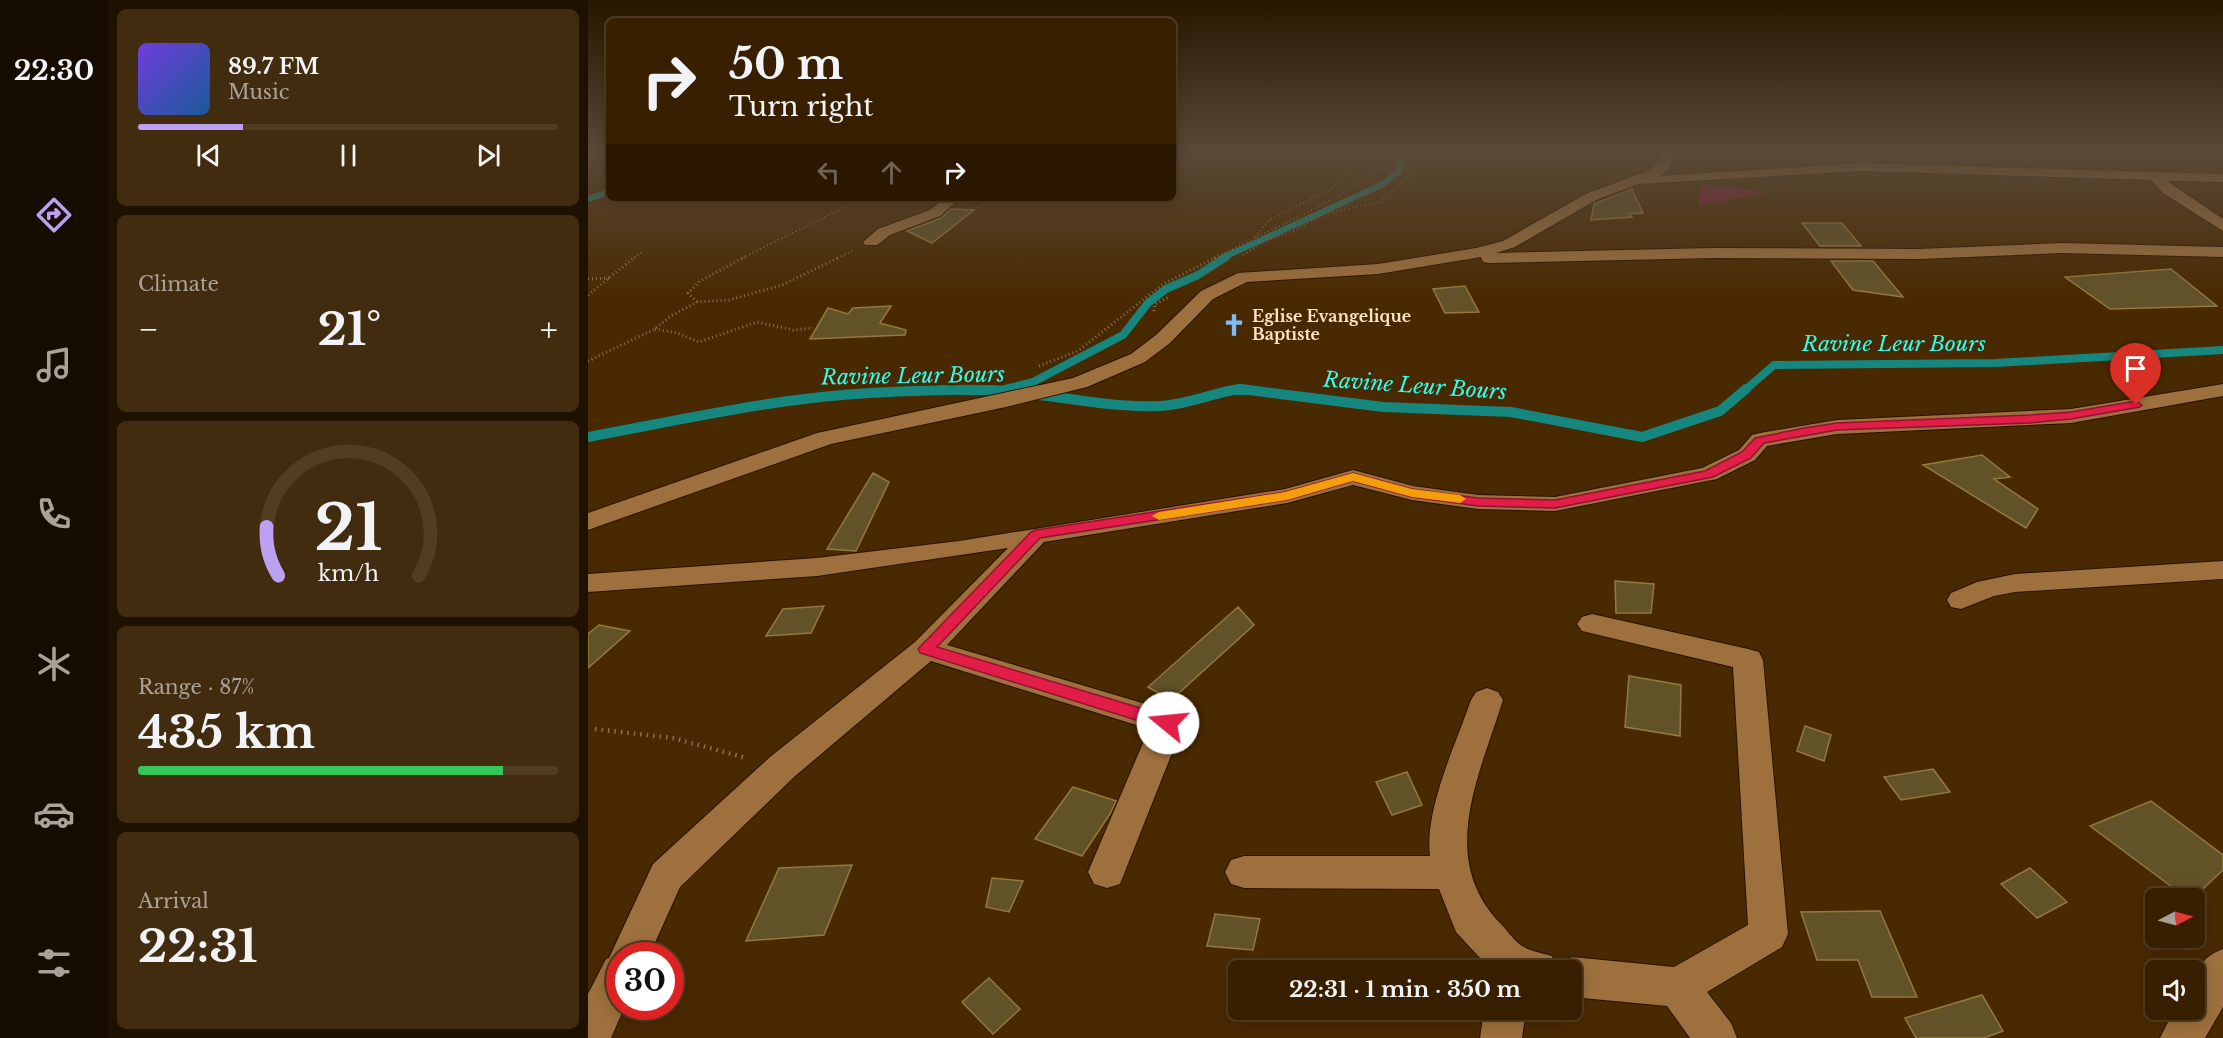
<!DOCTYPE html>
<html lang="en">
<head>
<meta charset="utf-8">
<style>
	:root { --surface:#371f00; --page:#422c0f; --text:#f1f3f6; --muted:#aaa299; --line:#513d22; --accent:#bca0f2 }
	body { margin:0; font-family:"Libre Baskerville",serif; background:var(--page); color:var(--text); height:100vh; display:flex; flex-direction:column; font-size:22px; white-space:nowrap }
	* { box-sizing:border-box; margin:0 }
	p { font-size:20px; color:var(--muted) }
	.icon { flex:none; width:33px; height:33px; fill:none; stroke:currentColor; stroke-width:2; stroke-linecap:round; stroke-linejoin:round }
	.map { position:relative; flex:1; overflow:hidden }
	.side { display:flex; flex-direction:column; gap:9px; padding:9px; background:#1e1100; width:480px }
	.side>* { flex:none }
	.guide { position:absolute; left:18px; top:18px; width:570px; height:183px; border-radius:9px; box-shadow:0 3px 15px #0003,0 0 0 2px var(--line); background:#371f00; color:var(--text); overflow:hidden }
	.needle { width:39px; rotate:84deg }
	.fabs { position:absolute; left:1557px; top:888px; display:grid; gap:12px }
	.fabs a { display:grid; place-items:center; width:60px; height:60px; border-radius:9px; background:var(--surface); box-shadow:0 3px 15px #0003,0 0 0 2px var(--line); font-size:30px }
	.speed { position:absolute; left:18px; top:942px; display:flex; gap:12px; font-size:30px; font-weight:700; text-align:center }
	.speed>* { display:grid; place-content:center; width:78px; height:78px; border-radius:50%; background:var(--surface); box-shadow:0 3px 15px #0003,0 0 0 2px var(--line); line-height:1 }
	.speed .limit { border:9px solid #d22; background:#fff; color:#111 }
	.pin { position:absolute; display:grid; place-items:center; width:51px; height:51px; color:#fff; margin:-62px -26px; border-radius:50% 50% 50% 0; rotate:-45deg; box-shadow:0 0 6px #0007 }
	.pin .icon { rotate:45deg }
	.me { position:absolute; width:66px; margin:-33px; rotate:287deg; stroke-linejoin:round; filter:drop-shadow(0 0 4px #0008) }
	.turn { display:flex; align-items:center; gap:21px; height:126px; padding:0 24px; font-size:27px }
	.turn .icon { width:78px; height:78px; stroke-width:2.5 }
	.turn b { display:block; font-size:42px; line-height:51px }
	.lanes { display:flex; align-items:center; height:57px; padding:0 24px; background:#0003; justify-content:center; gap:30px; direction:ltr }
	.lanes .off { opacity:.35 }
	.big { font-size:45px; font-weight:800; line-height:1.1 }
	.side .card { flex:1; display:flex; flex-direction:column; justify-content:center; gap:9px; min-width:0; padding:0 21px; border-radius:9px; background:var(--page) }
	.side .dial { align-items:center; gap:0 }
	.dial svg { height:156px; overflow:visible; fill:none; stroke:var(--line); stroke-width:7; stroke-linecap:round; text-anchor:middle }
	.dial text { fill:var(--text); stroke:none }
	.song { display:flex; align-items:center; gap:18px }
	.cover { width:72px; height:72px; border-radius:9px; background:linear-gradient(135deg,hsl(260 70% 55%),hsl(210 70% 35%)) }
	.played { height:6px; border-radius:3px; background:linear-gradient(90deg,var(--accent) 25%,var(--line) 25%) }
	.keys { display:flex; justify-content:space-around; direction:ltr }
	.heat { display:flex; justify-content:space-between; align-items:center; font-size:33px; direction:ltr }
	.charge { height:9px; border-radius:4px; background:linear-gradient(90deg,#34c759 87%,var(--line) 0) }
	.trip { position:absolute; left:640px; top:960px; width:354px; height:60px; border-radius:9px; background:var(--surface); box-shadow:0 3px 15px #0003,0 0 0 2px var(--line); font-weight:800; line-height:60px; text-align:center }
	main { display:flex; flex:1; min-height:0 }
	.dock { display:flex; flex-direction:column; width:108px; justify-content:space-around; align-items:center; background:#160c00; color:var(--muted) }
	.dock .icon { width:42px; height:42px }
	.dock .selected { color:var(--accent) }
	.dock b { font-size:27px; color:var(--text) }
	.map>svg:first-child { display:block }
</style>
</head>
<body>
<main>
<nav class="dock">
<b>22:30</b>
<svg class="icon selected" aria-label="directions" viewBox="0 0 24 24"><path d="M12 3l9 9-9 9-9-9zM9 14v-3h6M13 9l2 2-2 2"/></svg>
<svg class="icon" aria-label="music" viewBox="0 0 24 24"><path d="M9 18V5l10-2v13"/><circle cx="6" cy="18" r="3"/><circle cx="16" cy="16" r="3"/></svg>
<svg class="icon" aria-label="phone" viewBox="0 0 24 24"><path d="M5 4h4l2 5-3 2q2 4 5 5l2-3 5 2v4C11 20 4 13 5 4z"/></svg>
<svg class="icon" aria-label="climate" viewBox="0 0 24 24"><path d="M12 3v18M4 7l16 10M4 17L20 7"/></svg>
<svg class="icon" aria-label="car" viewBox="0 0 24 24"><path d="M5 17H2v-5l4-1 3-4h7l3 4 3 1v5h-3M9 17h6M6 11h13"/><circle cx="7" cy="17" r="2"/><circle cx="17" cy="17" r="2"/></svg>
<svg class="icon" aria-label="filters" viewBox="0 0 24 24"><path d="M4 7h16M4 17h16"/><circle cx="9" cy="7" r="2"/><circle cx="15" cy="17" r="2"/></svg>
</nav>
<section class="side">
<div class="card">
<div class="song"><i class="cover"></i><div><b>89.7 FM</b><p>Music</p></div></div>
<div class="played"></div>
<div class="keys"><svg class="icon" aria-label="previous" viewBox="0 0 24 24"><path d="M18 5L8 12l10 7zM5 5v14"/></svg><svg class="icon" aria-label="pause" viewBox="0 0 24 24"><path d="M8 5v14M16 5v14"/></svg><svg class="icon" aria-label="next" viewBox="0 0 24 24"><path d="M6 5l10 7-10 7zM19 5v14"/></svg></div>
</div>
<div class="card"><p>Climate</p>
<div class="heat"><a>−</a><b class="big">21°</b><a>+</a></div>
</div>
<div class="card dial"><svg viewBox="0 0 100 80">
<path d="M14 69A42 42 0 1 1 86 69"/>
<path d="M14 69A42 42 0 0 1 8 44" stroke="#bca0f2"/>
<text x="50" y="56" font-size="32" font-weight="700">21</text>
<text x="50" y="72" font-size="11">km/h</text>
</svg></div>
<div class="card"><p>Range · 87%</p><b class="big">435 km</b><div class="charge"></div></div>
<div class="card"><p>Arrival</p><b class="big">22:31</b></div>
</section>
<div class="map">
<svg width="1635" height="1038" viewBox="0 0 1635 1038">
	<rect width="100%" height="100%" fill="#492900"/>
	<path fill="#83193b" d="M1113,184l67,8 -70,14z"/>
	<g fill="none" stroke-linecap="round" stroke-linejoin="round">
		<path stroke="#15877f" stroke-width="6" d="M0,199l15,-5 6,-7
			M634,258l159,-73 17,-13 5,-19"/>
		<path stroke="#15877f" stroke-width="8" d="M417,389l28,-7 90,-47 25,-32 18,-14 32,-14 28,-18
			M374,391h32
			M641,391h24
			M1156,391l30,-26 222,-2 227,-13"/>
		<path stroke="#15877f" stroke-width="10" d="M653,389l142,18 128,5 131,25 78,-26 26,-22
			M0,437c93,-17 187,-39 282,-44 39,-2 79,-4 118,-3 57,2 113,18 171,16 28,-1 53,-13 80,-17"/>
	</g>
	<path fill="#625228" stroke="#947a3a" stroke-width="1.5" d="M1044,189l11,24 -14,1 3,3 -41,3 3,-16z
		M363,209l23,1 -42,33 -25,-12 34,-13z
		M1214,223h40l19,23h-41z
		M1243,261h42l30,36 -50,-7z
		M1583,269l46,37 -107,3 -45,-32z
		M877,286l14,26 -34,1 -12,-24z
		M303,306l-11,17 26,7 -1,5 -95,4 18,-31 20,6 5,-6z
		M1394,455l28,22 -16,2 44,30 -12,19 -103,-63z
		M285,473l16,9 -33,69 -29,-2z
		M1027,581l39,3 -3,29h-35z
		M236,606l-13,27 -45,3 17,-27z
		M650,607l16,18 -83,75 -23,-13z
		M11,625l31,6 -42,37v-34z
		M1041,676l52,9 -1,51 -55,-9z
		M1217,726l26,9 -7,26 -27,-10z
		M1345,769l17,23 -49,8 -17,-23z
		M819,772l15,33 -30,10 -16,-33z
		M485,787l43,14 -6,13 -28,42 -47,-17z
		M1563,801l72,54v15l-30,28h-6l-97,-72z
		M264,865l-28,70 -78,6 33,-73z
		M1442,868l37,34 -30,16 -36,-34z
		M404,878l31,3 -14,31 -23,-5z
		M1292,911l37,86h-45l-14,-37h-41l-16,-48z
		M627,914l45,5 -7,31 -46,-4z
		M401,978l31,31 -27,25 -31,-32z
		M1394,995l21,36 -19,7h-68l-11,-20z"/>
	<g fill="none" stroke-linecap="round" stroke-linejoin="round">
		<g stroke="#291300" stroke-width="2">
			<path id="minor" d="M1076,153h13l-8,16 -9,7 201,-13 362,11v8l-56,-1 56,38v12l-60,-38 -12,-13 -290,-9 -223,13 -42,16 -81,47 -19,6 217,-5 206,1 143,-6 161,4v10l-161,-4 -143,6 -206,-1 -224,5 -6,-1 -2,-5 -103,17 -131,8 -34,17 -43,44 -25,19 -58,25 -81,20 -175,37 -243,86v-17l229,-80 256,-55 58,-24 25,-19 45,-44 37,-18 140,-9 98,-16 27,-7 83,-47 66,-25z
				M356,198h16l-20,18 -50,19 -13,10h-12l-2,-3 15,-13 52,-19z
				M1635,384v12l-152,27 -234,11 -70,12 -12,14 -38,19 -162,32 -77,-2 -66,-9 -59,-15 -66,18 -243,39 -97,103 232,69 5,9 -64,161 -13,4 -13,-4 -6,-12 61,-143 -218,-68 -137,116 -114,110 -31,69h-29v50h5l-14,32h-23v-44l18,-35 3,-1 44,-94 117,-107 145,-115 93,-94 -191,28 -229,16v-18l229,-16 142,-17 326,-52 68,-19 60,16 65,9 77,2 147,-29 37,-18 13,-15 8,-2 77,-13 234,-11z
				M1635,561v18l-208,13 -21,4 -33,13 -10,-2 -4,-7 4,-7 26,-11 38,-8z
				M1004,614l156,35 11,3 4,8 25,274 -6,13 -75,45 24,31 6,15h-47l-23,-32 -95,-9v-27h-81l-35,-38 -17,-43 -195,-1 -13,-4 -6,-12 6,-12 13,-4h186c-6,-46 26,-112 41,-156l5,-8 11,-4 11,4 5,8c-23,74 -66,158 -3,223 7,7 14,18 22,23 8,5 21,7 30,10l4,10 16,-9 102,10 74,-42 -15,-258 -151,-36 -5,-7 5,-7z
				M1635,949v58l-18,31h-45l14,-28h20c0,-29 -1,-50 29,-61z
				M896,1010h42l-4,28h-42z"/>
		</g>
		<path stroke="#8d704c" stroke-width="2" stroke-dasharray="1 3" stroke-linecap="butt" d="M0,159l21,-6
			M384,208l41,-10
			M667,237l14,-17 62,-31 16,-19 16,-9 -1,-8
			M655,255l20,-13 32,-12 30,-16 55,-12 30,-26v-23
			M46,258l9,-7
			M154,258l121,-60
			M249,258l15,-7
			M626,258c57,-29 116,-52 168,-91l1,-14"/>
		<path stroke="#8d704c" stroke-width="3" stroke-dasharray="1 3" stroke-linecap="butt" d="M0,279l23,-1
			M0,295l47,-38
			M109,302l-9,-9 12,-12 45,-24
			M566,311l1,-7 14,-7
			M67,329l22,4 22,9 58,-20 36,8 20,-2
			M0,361l67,-32 16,-13 26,-14 32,-2 53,-15 58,-28
			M451,366l39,-15 85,-67 54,-27"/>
		<path stroke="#8d704c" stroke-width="4.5" stroke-dasharray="1.5 5" stroke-linecap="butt" d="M7,729l78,9 73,20"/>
		<use href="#minor" fill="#9e703d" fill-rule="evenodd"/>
	</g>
	<linearGradient id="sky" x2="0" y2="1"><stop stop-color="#281700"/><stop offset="0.51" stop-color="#594937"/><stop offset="1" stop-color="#594937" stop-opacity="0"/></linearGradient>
	<rect width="1635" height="298" fill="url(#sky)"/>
	<path fill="#e11d48" stroke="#92132f" stroke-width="1.5" d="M1548,401l6,4 -2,2 -69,12 -41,4 -193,7 -73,13 -13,15 -38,19 -158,31 -77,-2 -66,-9 -59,-16 -66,19 -247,38 -103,109 237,71 3,5 -3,5 -6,2 -248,-77 -2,-4 113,-117 5,-2 249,-38 68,-19 59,16 66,9 77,2 150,-29 37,-19 13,-14 49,-10 33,-5 193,-8 41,-3z"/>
	<path fill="#f59e0b" d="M765,473l59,16 48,6 6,4 -6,4 -48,-6 -59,-16 -66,19 -128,20 -7,-4 7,-4 126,-20z"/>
	<defs>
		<g id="church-bare" transform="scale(1.8)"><path d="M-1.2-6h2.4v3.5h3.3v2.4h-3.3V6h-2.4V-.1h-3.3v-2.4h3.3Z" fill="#7dbef9" stroke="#492900" stroke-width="2.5" paint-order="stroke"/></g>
	</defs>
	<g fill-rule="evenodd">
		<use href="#church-bare" x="646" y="325"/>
	</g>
	<g text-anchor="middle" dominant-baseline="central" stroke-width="6" stroke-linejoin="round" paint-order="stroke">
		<g font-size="16" font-weight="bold" fill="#fde3c9" stroke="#492900" text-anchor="start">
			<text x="664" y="316">Eglise Evangelique<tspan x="664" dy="18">Baptiste</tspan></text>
		</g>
		<g font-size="21" font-style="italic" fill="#32fcef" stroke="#492900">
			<text x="1306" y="344">Ravine Leur Bours</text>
			<text transform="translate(325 376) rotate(-1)">Ravine Leur Bours</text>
			<text transform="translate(827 386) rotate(4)">Ravine Leur Bours</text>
		</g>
	</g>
</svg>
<div class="fabs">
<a><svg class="needle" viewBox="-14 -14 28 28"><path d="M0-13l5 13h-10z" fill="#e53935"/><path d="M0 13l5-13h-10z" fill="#aaa299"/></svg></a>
<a><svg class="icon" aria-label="sound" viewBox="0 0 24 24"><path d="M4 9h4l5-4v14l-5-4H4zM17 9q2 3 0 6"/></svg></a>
</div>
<div class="speed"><div class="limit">30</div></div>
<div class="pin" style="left:1548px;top:405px;background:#d93025"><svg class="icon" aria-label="arrive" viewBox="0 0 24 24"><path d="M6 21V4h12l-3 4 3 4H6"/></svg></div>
<svg class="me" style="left:580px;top:723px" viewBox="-20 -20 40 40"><circle r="19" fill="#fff"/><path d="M0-13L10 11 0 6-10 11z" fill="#e11d48"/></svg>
<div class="trip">22:31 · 1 min · 350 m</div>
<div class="guide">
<div class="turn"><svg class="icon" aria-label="right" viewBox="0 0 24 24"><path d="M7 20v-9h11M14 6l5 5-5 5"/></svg><div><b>50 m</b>Turn right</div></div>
<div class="lanes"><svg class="icon off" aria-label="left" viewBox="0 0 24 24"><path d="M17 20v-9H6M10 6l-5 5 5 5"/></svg><svg class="icon off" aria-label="ahead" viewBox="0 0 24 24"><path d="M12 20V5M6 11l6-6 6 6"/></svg><svg class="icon" aria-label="right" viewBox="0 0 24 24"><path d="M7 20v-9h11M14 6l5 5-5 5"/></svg></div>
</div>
</div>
</main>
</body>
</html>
